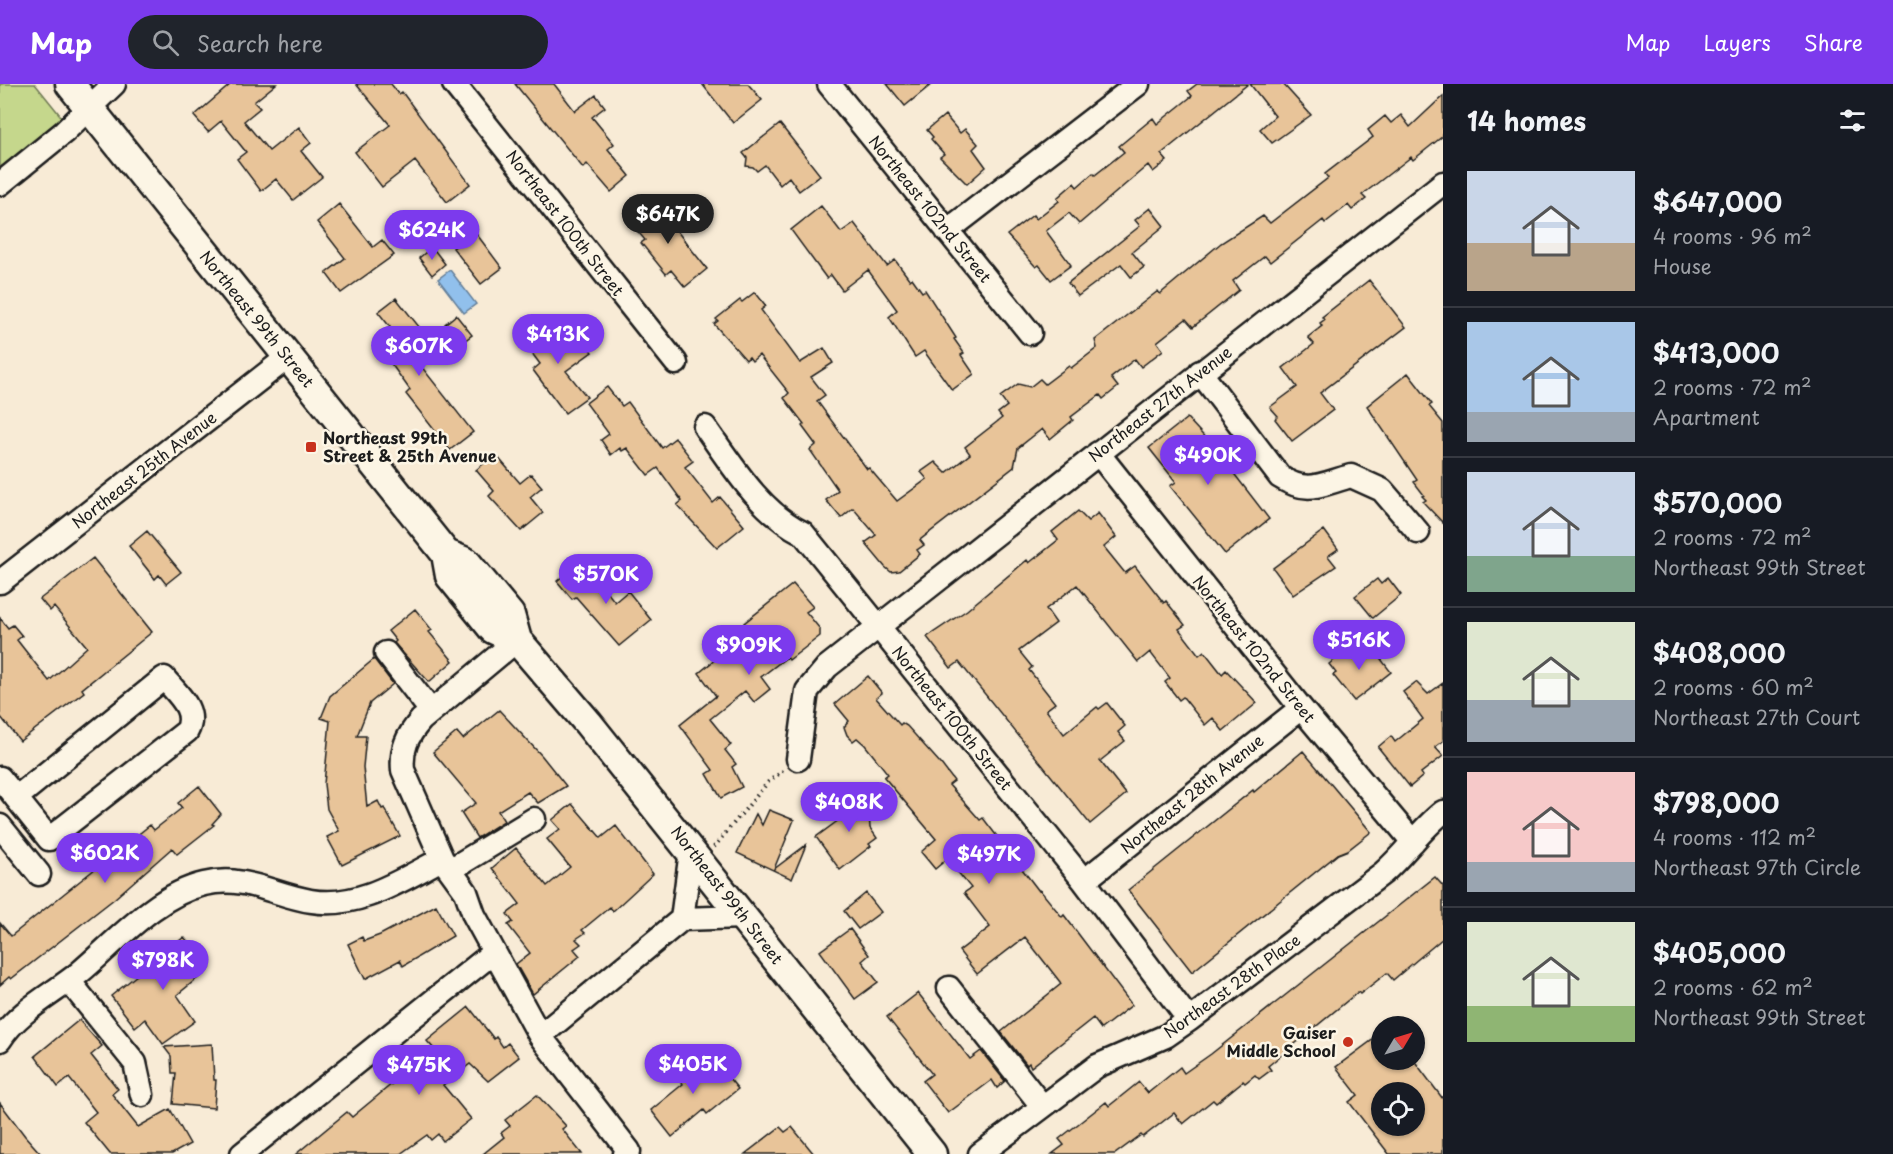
<!DOCTYPE html>
<meta charset="utf-8">
<style>
body{margin:0;font-family:"Playpen Sans",sans-serif;background:#20242c;color:#f1f3f6;height:100vh;display:flex;flex-direction:column;font-size:22px;white-space:nowrap}
*{box-sizing:border-box;margin:0}
p{font-size:20px;color:#9ea1a6}
.icon{flex:none;width:33px;height:33px;fill:none;stroke:currentColor;stroke-width:2;stroke-linecap:round;stroke-linejoin:round}
.map{position:relative;flex:1;overflow:hidden}
.details{display:flex;flex-direction:column;background:#171b24;width:450px}
.details>*{flex:none}
.needle{width:39px;rotate:52deg}
.controls{position:absolute;left:1371px;top:932px;display:grid;gap:12px}
.controls a{display:grid;place-items:center;width:54px;height:54px;border-radius:50%;background:#171b24;box-shadow:0 2px 4px #0004;font-size:30px}
.price{position:absolute;translate:-50% -51px;padding:0 14px;border-radius:21px;background:#7c3aed;color:#fff;font-size:20px;line-height:39px;filter:drop-shadow(0 2px 3px #0008)}
.price::after{content:'';position:absolute;left:50%;top:36px;width:18px;height:14px;margin-left:-9px;background:inherit;clip-path:polygon(0 0,100% 0,50% 100%)}
.price.active{background:#222;color:#fff}
ul{padding:0;list-style:none}
li{display:flex;align-items:center;gap:18px;height:150px;padding:0 24px}
li+li{border-top:2px solid #363941}
li span{display:grid;place-items:center;flex:none;width:168px;height:120px;border-radius:0px;color:#555}
li>.icon{margin-inline-start:auto}
span .icon{width:72px;height:72px;fill:#fffc;stroke-width:1}
li b{font-size:26px}
h2{display:flex;justify-content:space-between;align-items:center;height:72px;padding:0 24px;font-size:26px}
header{display:flex;align-items:center;gap:36px;box-sizing:border-box;height:84px;padding:0 30px;background:#7c3aed;color:#fff}
header strong{font-size:28px}
nav{display:flex;gap:33px;margin-inline-start:auto;font-size:21px}
.search{width:420px;height:54px;background:#20242c;display:flex;align-items:center;gap:15px;box-sizing:border-box;padding:0 21px;border-radius:33px;color:#9ea1a6;font-size:22px}
main{display:flex;flex:1;min-height:0}
.map>svg:first-child{display:block}
</style>
<header>
<strong>Map</strong>
<div class="search"><svg class="icon" aria-label="search" viewBox="0 0 24 24"><circle cx="10" cy="10" r="6"/><path d="M15 15l6 6"/></svg>Search here</div>
<nav><a>Map</a><a>Layers</a><a>Share</a></nav>
</header>
<main>
<div class="map">
<svg width="1443" height="1070" viewBox="0 0 1443 1070">
<rect width="100%" height="100%" fill="#f8ebd6"/>
<filter id="ink" filterUnits="userSpaceOnUse"><feTurbulence type="fractalNoise" baseFrequency=".0167" numOctaves="2"/><feDisplacementMap in="SourceGraphic" scale="12" xChannelSelector="R" yChannelSelector="G"/><feConvolveMatrix kernelMatrix="1 2 1 2 8 2 1 2 1" color-interpolation-filters="sRGB"/></filter>
<g filter="url(#ink)">
<path fill="#c5d78c" stroke="#707a54" stroke-width="1.5" d="M0 0H35L64 36 0 92Z"/>
<path fill="#91c0ec" stroke="#627e99" stroke-width="1.5" d="M450 186 476 220 464 229 438 195Z"/>
<path fill="#e8c499" stroke="#1c1c1c" stroke-width="1.5" fill-rule="evenodd" d="M231 0H276L254 18 260 24 244 37 269 67 299 43 311 59 301 67 322 93 293 116 276 95 261 107 237 75 246 68 221 37 208 48 194 32Z
M356 0H391L399 10 402 8 470 100 447 118 415 77 382 103 355 68 390 41Z
M515 0H554L575 27 596 11 605 23 592 33 614 60 608 65 630 92 611 108 587 80 583 84Z
M702 0H748L762 16 733 39Z
M887 0H932L905 22Z
M1197 0H1248L1161 70 1167 77 1153 88 1148 81 1079 140 1069 129 1046 147 1071 181 1051 196 1039 181 1036 183 1007 151 1033 131 1036 135 1059 117 1057 114 1074 99 1077 103 1093 89 1095 91 1124 68 1119 62 1153 34 1157 40 1192 12 1188 7Z
M1250 0H1283L1311 31 1272 59 1260 45 1275 32Z
M1443 12V52L1413 76 1411 73 1362 111 1366 115 1352 126 1348 121 1325 139 1323 136 1270 178 1265 172 1233 197 1239 206 1193 243 1186 235 1157 258 1163 266 1141 283 1135 275 1111 294 1118 303 1103 315 1100 311 1071 333 1073 336 1050 355 1042 345 1018 364 1014 383 920 456 924 461 917 466 920 470 899 487 891 488 885 483 865 459 876 451 853 424 841 434 826 416 838 406 810 366 816 361 802 342 804 340 784 314 789 309 759 271 752 277 749 273 746 276 714 240 718 237 716 235 740 216 742 218 755 208 766 222 761 226 800 279 824 264 833 279 811 293 825 311 817 317 867 385 869 384 897 417 927 395 921 388 935 378 946 389 970 370 965 363 1002 334 998 329 1007 322 1000 313 1018 300 1030 303 1040 295 1045 300 1069 282 1071 284 1097 264 1095 256 1158 207 1160 210 1221 159 1263 132 1270 139 1328 94 1325 90 1373 53 1368 46 1385 32 1391 39 1401 31 1410 43Z
M945 31 960 49 965 45 978 60 973 65 986 83 967 100 940 73 944 70 931 55 933 53 927 46Z
M780 40 820 91 799 107 789 93 780 101 765 81 757 87 753 83 746 82 747 74 743 69Z
M654 118 707 185 685 203 671 186 666 190 641 159 645 156 630 138Z
M339 120 373 163 382 156 394 171 341 209 326 189 345 174 317 138Z
M821 122 841 148 854 139 887 182 895 176 910 196 912 194 922 208 925 206 956 254 954 255 964 269 961 271 974 290 952 306 924 267 915 273 889 233 897 226 868 186 842 206 831 191 827 195 791 146Z
M1150 124 1164 142 1132 168 1144 183 1131 193 1121 180 1078 212 1068 199 1140 142 1135 136Z
M475 148 502 184 481 200 453 164Z
M432 163 445 180 432 191 419 174Z
M1369 196 1406 243 1320 309 1333 326 1292 357 1275 335 1278 332 1270 323 1297 303 1283 284 1314 260 1308 253 1322 242 1320 239 1324 236 1322 233Z
M396 214 420 244 402 258 473 348 450 366 406 310 410 306 374 256 390 243 378 228Z
M456 231 472 251 460 260 445 240Z
M544 240 559 261 577 247 592 268 566 287 587 313 565 329 533 286 540 280 522 256Z
M1408 289 1432 320 1429 322 1443 339V439L1423 418 1426 416 1422 412 1424 411 1414 398 1417 396 1367 322Z
M607 303 622 322 628 318 662 364 675 354 693 377 685 383 713 419 720 413 744 442 717 464 677 421 682 417 658 384 648 391 627 364 622 367 620 364 611 371 601 356 609 350 586 319Z
M1187 334 1212 361 1269 435 1225 470 1170 402 1176 398 1149 364Z
M495 370 520 399 531 390 542 403 530 413 543 429 521 447 489 412 494 407 476 386Z
M1078 427 1088 437 1098 429 1116 453 1104 463 1125 489 1135 482 1164 519 1166 517 1185 541 1179 545 1199 571 1204 567 1222 590 1226 586 1257 619 1223 647 1213 634 1205 641 1183 613 1179 616 1165 598 1170 594 1150 568 1138 578 1077 501 1046 525 1056 539 1019 567 1032 583 1029 586 1055 619 1046 626 1064 650 1097 623 1099 625 1107 619 1125 642 1118 648 1125 657 1100 677 1126 710 1090 740 959 578 951 584 927 553 967 526 1027 476 1029 479 1058 456 1052 448Z
M1324 446 1338 465 1328 472 1336 482 1293 511 1273 484Z
M147 447 181 488 166 500 159 491 155 495 129 462Z
M93 474 152 548 82 605 84 608 20 657 0 632V534L8 544 13 541 22 552 17 556 49 597 87 563 54 523 50 527 40 515Z
M585 481 615 518 628 507 651 536 619 562 576 513 572 515 557 497 570 486 574 490Z
M1388 494 1401 511 1373 534 1355 512 1377 495 1381 500Z
M793 500 813 523 806 528 820 545V552L789 576 787 573 761 593 770 605 754 618 745 607 710 635 731 661 725 666 736 680 732 683 742 703 721 714 707 690 713 686 680 641 716 612 699 589 750 547 744 539Z
M415 525 432 546 429 548 453 577 429 598 394 559 396 557 388 547Z
M1354 560 1361 570 1371 562 1391 588 1354 617 1333 591 1336 589 1329 580Z
M374 575 393 600 370 619 357 652H366L363 683 367 723 378 717 382 725 384 724 400 752 342 781 327 753 339 747 327 725 324 700 330 637 321 634 330 612Z
M868 592 882 609 876 614 900 641 902 639 907 642 941 680 954 697 949 701 980 736 983 734 1039 807 1040 806 1062 833 1064 831 1132 921 1101 945 1093 934 1031 983 1029 979 1027 981 1001 948 1061 900 1060 898 1025 853 977 890 959 867 990 843 964 809 971 804 947 775 935 785 921 768 936 755 884 693 888 690 865 661 857 654 853 657 847 651 844 643 849 637 835 620Z
M1416 598 1428 610 1443 599V657L1435 663 1443 672 1421 689 1423 692 1410 703 1378 663 1391 652 1395 658 1423 635 1403 608Z
M499 626 542 672 566 702 538 719 528 708 498 727 504 737 477 754 461 729 476 719 433 668 457 648 463 655Z
M1303 667 1371 748 1348 766 1338 770 1192 888 1128 806 1253 706 1254 708Z
M199 702 221 730 212 740 214 741 177 770 172 764 114 815 11 895 9 893 0 901V839L11 852 150 741 154 746 182 724 178 719Z
M868 713 870 744 877 754 869 760 871 762 840 786 816 753 843 733 841 714Z
M572 720 601 754 616 742 653 790 613 827 610 823 582 846 585 849 576 855 581 860 574 865 580 872 533 910 516 880 530 869 508 841 513 838 507 830 520 820 492 784 516 764 547 802 570 783 547 755 560 745 552 736Z
M769 726 794 736 774 785 806 761 792 795 737 769 756 730 762 741Z
M1435 793 1443 802V854L1393 896 1387 889 1360 910 1358 908 1268 982 1271 986 1259 995 1255 991 1245 999 1243 997 1216 1019 1213 1016 1183 1040 1174 1029 1143 1053 1141 1051 1115 1070H1052L1064 1061 1059 1055 1106 1018 1109 1022 1139 998 1148 1009 1180 983 1184 989 1211 970Z
M866 809 881 828 858 845 844 827Z
M436 821 453 852 403 882 400 876 365 895 348 860 362 853 364 857 380 851Z
M850 845 869 871 862 877 878 898 855 915 820 867Z
M184 853 210 884 177 911 195 937 163 960 145 935 135 943 111 912Z
M918 909 970 975 981 967 1005 997 997 1004 992 996 948 1029 923 997 932 990 887 933Z
M469 923 494 955 496 953 503 963 508 959 519 973 488 997 470 980 443 1001 471 1035 443 1057 438 1050 431 1056 427 1051 400 1070H296L347 1028 352 1033 434 965 427 957Z
M79 936 102 962 91 971 118 1005 112 1010 138 1043 170 1025 190 1060 172 1070H110L84 1038 96 1028 69 994 58 1003 35 972Z
M1382 949V975H1413L1443 1015V1070H1389L1349 1018 1358 1011 1336 983ZM1382 1008H1414V1041H1382Z
M212 960 214 996H216L214 1024 173 1020 176 989H172L171 972 164 963Z
M696 970 716 994 724 988 738 1005 707 1030 704 1026 672 1053 651 1026 683 1000 673 988Z
M537 1011 566 1042 562 1045 582 1070H483L504 1053 501 1049 510 1042 505 1036Z
M0 1019 25 1052 41 1070H0Z
M780 1043 785 1048 792 1043 814 1070H745Z"/>
<g fill="none" stroke-linecap="round" stroke-linejoin="round">
<g stroke="#1c1c1c" stroke-width="27">
<path id="minor" d="M454 0 676 279
M829 0 1030 249
M0 100 64 48 114 0
M947 147 1138 0
M1200 288 1280 393C1308 411 1321 400 1351 392L1382 406 1418 448
M705 343C732 381 760 428 803 449L1084 797 1189 936
M1098 369 1301 624 1413 758
M0 498 288 273
M517 556 421 636C407 652 401 665 403 686L442 775 466 808 474 831 540 952 682 835
M386 569 431 627
M798 675 807 607 827 583 1443 99
M0 694 49 755 187 647C198 626 177 610 164 594L16 714
M0 742 39 790
M691 767 682 835 744 833
M450 786 534 735
M1084 797 1301 624
M69 897 135 979 142 1011
M949 904 1042 1022
M540 952 629 1067 625 1070
M0 956C18 927 53 910 79 889 116 858 156 811 204 800 245 790 273 811 311 817 359 825 401 796 442 775
M242 1070 494 868
M980 1070 1097 982 1166 952 1189 936 1383 789C1405 770 1420 746 1443 728"/>
</g>
<g stroke="#1c1c1c" stroke-width="33">
<path id="major" d="M70 0 446 470 466 478 510 531 517 556 588 639 932 1070
M446 470 450 492 493 545 517 556"/>
</g>
<path stroke="#1c1c1c" stroke-width="4" stroke-dasharray="1.5 4.5" stroke-linecap="butt" d="M714 763 769 697 783 687"/>
<use href="#minor" stroke="#fcf5e5" stroke-width="22"/>
<use href="#major" stroke="#fcf5e5" stroke-width="28"/>
</g>
</g>
<g fill="#c8321e" stroke="#fcf5e5" stroke-width="2">
<rect x="305" y="357" width="12" height="12" rx="3"/>
<circle cx="1348" cy="958" r="6"/>
</g>
<g text-anchor="middle" stroke-width="5" stroke-linejoin="round" paint-order="stroke">
<g font-size="16" fill="#1c1c1c" stroke="#fcf5e5">
<text transform="translate(930 125) rotate(51)" y="6">Northeast 102nd Street</text>
<text transform="translate(565 139) rotate(52)" y="6">Northeast 100th Street</text>
<text transform="translate(257 235) rotate(51)" y="6">Northeast 99th Street</text>
<text transform="translate(1160 320) rotate(-38)" y="6">Northeast 27th Avenue</text>
<text transform="translate(144 386) rotate(-38)" y="6">Northeast 25th Avenue</text>
<text transform="translate(1254 565) rotate(51)" y="6">Northeast 102nd Street</text>
<text transform="translate(952 634) rotate(51)" y="6">Northeast 100th Street</text>
<text transform="translate(1192 710) rotate(-39)" y="6">Northeast 28th Avenue</text>
<text transform="translate(727 811) rotate(52)" y="6">Northeast 99th Street</text>
<text transform="translate(1232 902) rotate(-36)" y="6">Northeast 28th Place</text>
</g>
<g font-size="16" font-weight="bold" fill="#1c1c1c" stroke="#fcf5e5" text-anchor="start">
<text x="323" y="360">Northeast 99th<tspan x="323" dy="18">Street &amp; 25th Avenue</tspan></text>
<text x="1336" y="955" text-anchor="end">Gaiser<tspan x="1336" dy="18">Middle School</tspan></text>
</g>
</g>
</svg>
<div class="controls">
<a><svg class="needle" viewBox="-14 -14 28 28"><path d="M0-13l5 13h-10z" fill="#e53935"/><path d="M0 13l5-13h-10z" fill="#9ea1a6"/></svg></a>
<a><svg class="icon" aria-label="locate" viewBox="0 0 24 24"><circle cx="12" cy="12" r="6"/><path d="M12 2v4M12 18v4M2 12h4M18 12h4"/></svg></a>
</div>
<b class="price active" style="left:668px;top:161px">$647K</b>
<b class="price" style="left:432px;top:177px">$624K</b>
<b class="price" style="left:558px;top:281px">$413K</b>
<b class="price" style="left:419px;top:293px">$607K</b>
<b class="price" style="left:1208px;top:402px">$490K</b>
<b class="price" style="left:606px;top:521px">$570K</b>
<b class="price" style="left:1359px;top:587px">$516K</b>
<b class="price" style="left:749px;top:592px">$909K</b>
<b class="price" style="left:849px;top:749px">$408K</b>
<b class="price" style="left:105px;top:800px">$602K</b>
<b class="price" style="left:989px;top:801px">$497K</b>
<b class="price" style="left:163px;top:907px">$798K</b>
<b class="price" style="left:693px;top:1011px">$405K</b>
<b class="price" style="left:419px;top:1012px">$475K</b>
</div>
<section class="details">
<h2>14 homes<svg class="icon" aria-label="filters" viewBox="0 0 24 24"><path d="M4 7h16M4 17h16"/><circle cx="9" cy="7" r="2"/><circle cx="15" cy="17" r="2"/></svg></h2>
<ul>
<li><span style="background:linear-gradient(#c9d6e8 60%,#b9a48a 0)"><svg class="icon" aria-label="home" viewBox="0 0 24 24"><path d="M3 11l9-7 9 7M6 9v11h12V9"/></svg></span><div><b>$647,000</b><p>4 rooms · 96 m²</p><p>House</p></div></li>
<li><span style="background:linear-gradient(#a9c7e8 75%,#9aa5b1 0)"><svg class="icon" aria-label="home" viewBox="0 0 24 24"><path d="M3 11l9-7 9 7M6 9v11h12V9"/></svg></span><div><b>$413,000</b><p>2 rooms · 72 m²</p><p>Apartment</p></div></li>
<li><span style="background:linear-gradient(#c9d6e8 70%,#7fa58c 0)"><svg class="icon" aria-label="home" viewBox="0 0 24 24"><path d="M3 11l9-7 9 7M6 9v11h12V9"/></svg></span><div><b>$570,000</b><p>2 rooms · 72 m²</p><p>Northeast 99th Street</p></div></li>
<li><span style="background:linear-gradient(#dfe7d0 65%,#9aa5b1 0)"><svg class="icon" aria-label="home" viewBox="0 0 24 24"><path d="M3 11l9-7 9 7M6 9v11h12V9"/></svg></span><div><b>$408,000</b><p>2 rooms · 60 m²</p><p>Northeast 27th Court</p></div></li>
<li><span style="background:linear-gradient(#f6c9c9 75%,#9aa5b1 0)"><svg class="icon" aria-label="home" viewBox="0 0 24 24"><path d="M3 11l9-7 9 7M6 9v11h12V9"/></svg></span><div><b>$798,000</b><p>4 rooms · 112 m²</p><p>Northeast 97th Circle</p></div></li>
<li><span style="background:linear-gradient(#dfe7d0 70%,#8fb573 0)"><svg class="icon" aria-label="home" viewBox="0 0 24 24"><path d="M3 11l9-7 9 7M6 9v11h12V9"/></svg></span><div><b>$405,000</b><p>2 rooms · 62 m²</p><p>Northeast 99th Street</p></div></li>
</ul>
</section>
</main>
